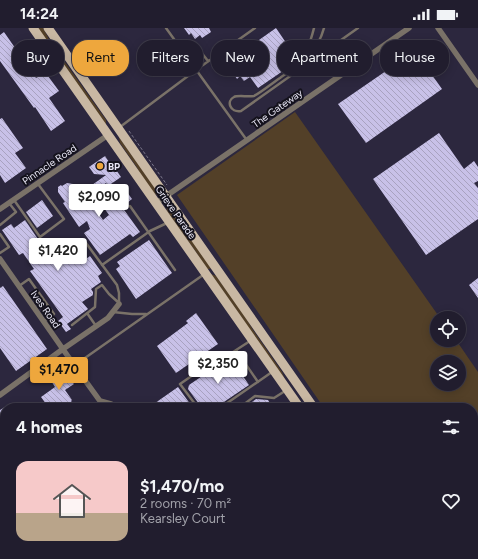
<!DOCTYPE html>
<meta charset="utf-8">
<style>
body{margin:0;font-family:Figtree,sans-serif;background:#2d2a3a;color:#f1f3f6;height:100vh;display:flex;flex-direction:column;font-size:15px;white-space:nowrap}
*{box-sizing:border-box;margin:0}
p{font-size:13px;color:#a2a2aa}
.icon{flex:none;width:22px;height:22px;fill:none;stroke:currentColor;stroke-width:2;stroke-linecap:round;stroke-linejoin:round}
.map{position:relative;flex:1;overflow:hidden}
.drawer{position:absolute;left:0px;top:375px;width:478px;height:156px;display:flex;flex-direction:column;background:#211d2e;border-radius:16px 16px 0 0;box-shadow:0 2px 10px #0003,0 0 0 1px #3e3b4a}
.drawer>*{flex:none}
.guide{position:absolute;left:12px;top:12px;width:454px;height:36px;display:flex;gap:8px}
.fabs{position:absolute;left:430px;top:283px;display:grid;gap:8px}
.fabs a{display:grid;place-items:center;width:36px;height:36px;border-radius:50%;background:#211d2e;box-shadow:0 2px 10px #0003,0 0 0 1px #3e3b4a;font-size:20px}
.price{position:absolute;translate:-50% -34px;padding:0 9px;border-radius:4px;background:#fff;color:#222;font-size:13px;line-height:26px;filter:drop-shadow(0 1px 2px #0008)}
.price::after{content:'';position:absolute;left:50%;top:24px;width:12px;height:9px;margin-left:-6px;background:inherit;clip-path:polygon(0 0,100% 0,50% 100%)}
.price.active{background:#eea73d;color:#111}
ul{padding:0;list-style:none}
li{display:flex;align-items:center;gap:12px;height:100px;padding:0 16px}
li+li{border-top:1px solid #3e3b4a}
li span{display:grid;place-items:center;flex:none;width:112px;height:80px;border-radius:12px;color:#555}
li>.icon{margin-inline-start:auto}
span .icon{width:48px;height:48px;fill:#fffc;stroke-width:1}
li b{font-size:17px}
h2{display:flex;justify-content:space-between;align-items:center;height:48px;padding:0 16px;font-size:17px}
.tag{padding:0 14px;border-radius:16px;background:#211d2e;box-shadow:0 2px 10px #0003,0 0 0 1px #3e3b4a;font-size:14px;line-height:36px}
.tag.active{background:#eea73d;color:#111}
.status{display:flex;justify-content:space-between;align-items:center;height:28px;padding:0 20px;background:#211d2e;direction:ltr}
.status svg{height:11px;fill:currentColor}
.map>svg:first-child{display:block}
</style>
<div class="status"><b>14:24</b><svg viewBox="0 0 49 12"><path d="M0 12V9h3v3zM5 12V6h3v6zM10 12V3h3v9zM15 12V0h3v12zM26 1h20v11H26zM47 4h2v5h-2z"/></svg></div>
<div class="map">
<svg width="478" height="531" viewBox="0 0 478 531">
<defs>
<pattern id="building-back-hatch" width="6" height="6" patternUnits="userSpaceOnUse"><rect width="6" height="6" fill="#c8c1e8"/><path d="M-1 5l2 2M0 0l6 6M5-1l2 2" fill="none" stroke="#a8a2c0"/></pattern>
</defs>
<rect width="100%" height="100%" fill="#2c273e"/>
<path fill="#534028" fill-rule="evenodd" d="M36 0H43L50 13 106 92V97Z
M295 84 440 290H437V312H456L478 344V531H428L425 526H473V380H324L177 167ZM437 334H459V356H437Z
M119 109 160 167V168L155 166 148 160 136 138 120 115Z
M166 175 212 240 205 242 198 227 186 210 167 183Z
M211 246 216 248 242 283 253 302 282 344 285 352Z"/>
<path fill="url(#building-back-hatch)" d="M184 0H209L211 4 202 10 200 7 195 11 191 5 189 7Z
M276 0 295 28V31L296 33 299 32 258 60 250 49 244 53 240 48 237 51 226 35Z
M4 4 36 50 45 44 59 63 49 70 65 93 51 103 35 79 34 80 0 33V7Z
M415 23 442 61 366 115 338 76Z
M2 90 23 120 15 125 26 140 5 155 0 147V91Z
M439 105 464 141 474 133 478 139V153L474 155 478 160V191L426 227 373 151Z
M105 128 109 134 110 133 121 149 108 158 106 155 96 162 92 157 106 147 94 146 89 139Z
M67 155 73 156 79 165 83 162 103 192 109 187 104 180 127 164 132 171 122 179 140 204 133 209 130 206 100 227 84 205 90 201 87 193 79 199 63 175 65 174 58 164V159L61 157 62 158Z
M42 172 53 188 37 200 26 184Z
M25 192 50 229 73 213 86 231 90 228 102 245 98 248 101 254 91 261 93 264V267L82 274 88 281 67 296 71 301 66 304 58 293 63 289 30 243 34 241 23 225 19 227 2 202 11 196 14 200Z
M149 212 172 245 136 271 116 241 120 238 117 234Z
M478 250V270L469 257Z
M3 258 47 321 16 343 0 320V260Z
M196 285 218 316 176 345 157 318 188 295 186 293Z
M230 329 249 357 218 378 217 380H202L188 361 189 357Z
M62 339 74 356 65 362 72 372 71 373 76 380H49L41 369 55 359 48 348Z
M178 359 193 380H148Z
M256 371 268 372 273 380H244Z
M11 375 15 380H5V398L0 391V382Z
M0 419 5 426V430L0 434Z
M55 526H101L104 531H48Z
M151 526H230L234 531H155Z"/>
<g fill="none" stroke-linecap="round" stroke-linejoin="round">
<path stroke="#7b778b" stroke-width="1" stroke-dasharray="3 2" stroke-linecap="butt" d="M129 103 167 157"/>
<path stroke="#7a7268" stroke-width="2.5" d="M166 0 246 111
M324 0C317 26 300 36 280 50 271 56 263 63 254 68 248 69 237 67 234 69 226 73 230 85 241 83L358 0
M181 21 191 14H193L208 33
M297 30C308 23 311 12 314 0
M120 99 196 42 255 0
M14 172 40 209 64 191 38 156
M130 178 175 242
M0 197 16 184 9 175
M0 206 9 219 0 225
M86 215 117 257 119 265V276
M102 237 150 203 167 195
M19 258 29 251 54 286 44 293
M113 284 132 286H146
M87 285 96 298
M72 297 95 279 96 261 102 257 109 266 119 275
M236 322 258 354
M75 337 203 247
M198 380 180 356 222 327 230 326 250 313
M220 380 272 344
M239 380 255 368 274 370 285 363
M123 526 126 531
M136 526 140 531
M255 526 259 531
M327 528 333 526
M24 531 31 526
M39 531 46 526
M268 531 267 530 272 526
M287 531 294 526
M322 531 328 526
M365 531 370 527"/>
<path stroke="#7a7268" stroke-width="5.5" d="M438 0 478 57
M156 175 409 0
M0 181 108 107
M0 231 74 337 100 373 111 376
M0 367 63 321 108 290 119 276"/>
<path stroke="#c9b8a3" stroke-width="9" d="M33 0 300 380
M48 0 314 380
M401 526 405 531
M416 526 419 531"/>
</g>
<circle fill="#eea73d" stroke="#14121c" stroke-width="1.5" cx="100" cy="138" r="4"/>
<g text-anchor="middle" stroke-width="4" stroke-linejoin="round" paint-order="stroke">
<g font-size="10" fill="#eae8f7" stroke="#14121c">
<text transform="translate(277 80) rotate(-35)" y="4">The Gateway</text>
<text transform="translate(49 136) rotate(-34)" y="4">Pinnacle Road</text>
<text transform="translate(176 184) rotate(55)" y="4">Grieve Parade</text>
<text transform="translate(46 281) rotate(55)" y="4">Ives Road</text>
</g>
<g font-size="10" font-weight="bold" fill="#eae8f7" stroke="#14121c" text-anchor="start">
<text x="108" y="142">BP</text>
</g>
</g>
</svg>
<div class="fabs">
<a><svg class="icon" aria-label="locate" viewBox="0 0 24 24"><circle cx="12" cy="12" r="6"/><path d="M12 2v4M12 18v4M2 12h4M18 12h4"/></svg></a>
<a><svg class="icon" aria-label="layers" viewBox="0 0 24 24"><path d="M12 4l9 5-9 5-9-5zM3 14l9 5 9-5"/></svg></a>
</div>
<b class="price" style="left:99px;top:190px">$2,090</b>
<b class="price" style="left:58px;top:244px">$1,420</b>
<b class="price" style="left:218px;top:357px">$2,350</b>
<b class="price active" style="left:59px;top:363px">$1,470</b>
<div class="guide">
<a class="tag">Buy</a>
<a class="tag active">Rent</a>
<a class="tag">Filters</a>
<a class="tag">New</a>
<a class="tag">Apartment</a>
<a class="tag">House</a>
</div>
<section class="drawer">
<h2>4 homes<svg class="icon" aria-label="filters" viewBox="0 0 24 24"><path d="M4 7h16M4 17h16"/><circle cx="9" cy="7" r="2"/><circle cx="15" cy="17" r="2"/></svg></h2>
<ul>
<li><span style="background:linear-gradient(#f6c9c9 65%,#b9a48a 0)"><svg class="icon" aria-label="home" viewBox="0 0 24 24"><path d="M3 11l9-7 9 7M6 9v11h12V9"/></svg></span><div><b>$1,470/mo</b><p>2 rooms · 70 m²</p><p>Kearsley Court</p></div><svg class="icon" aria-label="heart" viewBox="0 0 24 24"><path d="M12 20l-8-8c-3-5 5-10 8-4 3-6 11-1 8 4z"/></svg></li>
</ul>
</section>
</div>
